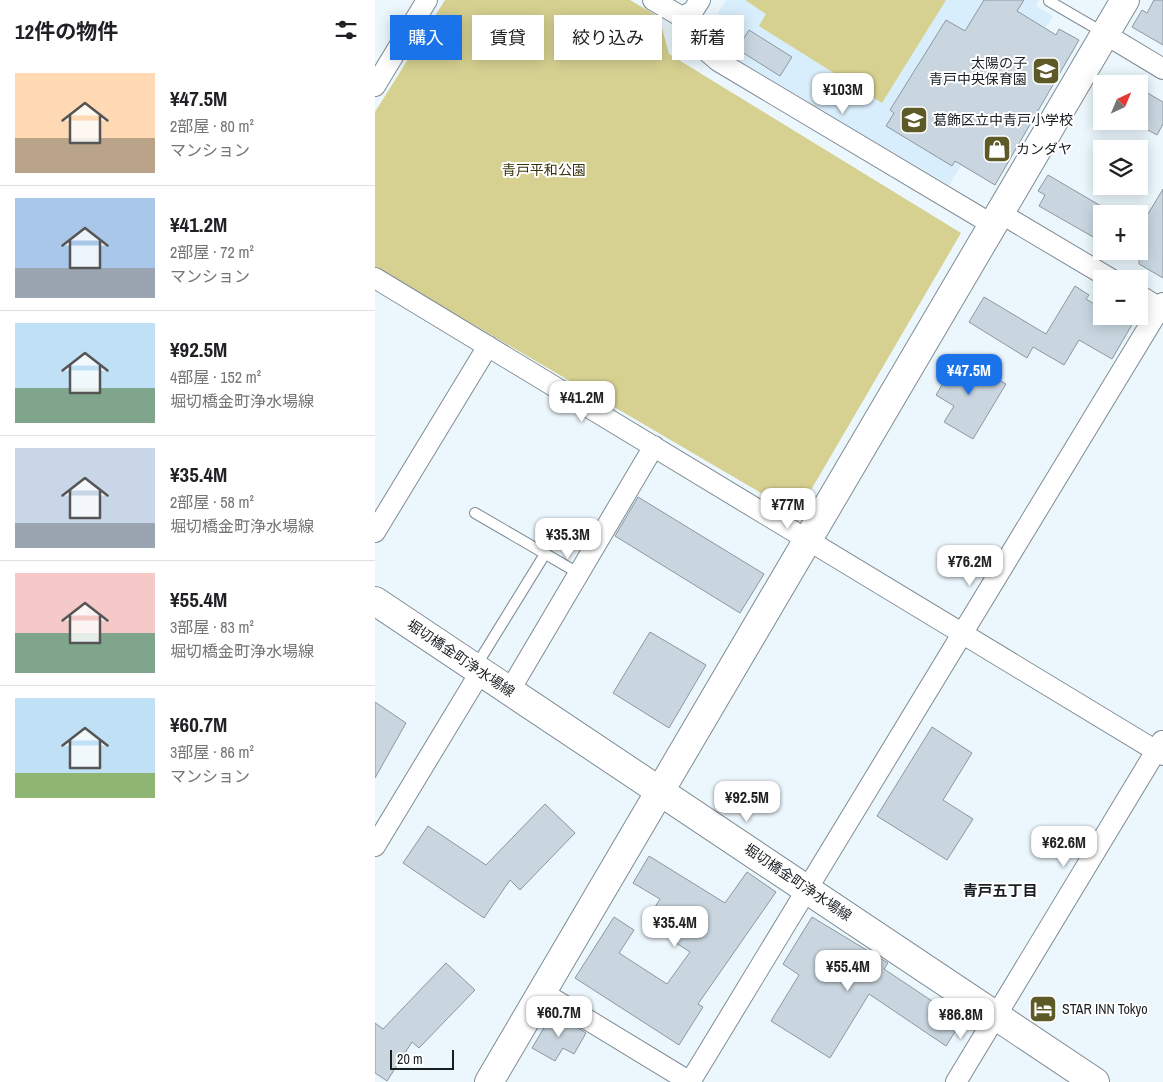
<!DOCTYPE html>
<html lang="ja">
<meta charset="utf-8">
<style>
body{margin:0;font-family:"Archivo Narrow","Noto Sans JP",sans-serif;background:#f6f6f6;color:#202124;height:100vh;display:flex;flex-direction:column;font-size:19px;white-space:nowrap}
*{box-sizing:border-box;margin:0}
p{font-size:16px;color:#757577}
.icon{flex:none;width:28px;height:28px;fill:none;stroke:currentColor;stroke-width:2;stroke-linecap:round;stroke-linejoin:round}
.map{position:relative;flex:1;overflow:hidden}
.sheet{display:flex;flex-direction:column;background:#fff;width:375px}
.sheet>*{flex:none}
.banner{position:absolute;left:15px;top:15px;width:475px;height:45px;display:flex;gap:10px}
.needle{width:32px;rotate:44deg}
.buttons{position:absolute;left:718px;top:75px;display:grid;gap:10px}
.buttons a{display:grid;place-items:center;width:55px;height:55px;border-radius:0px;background:#fff;box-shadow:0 2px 12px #0003;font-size:25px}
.scale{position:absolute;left:15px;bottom:12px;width:64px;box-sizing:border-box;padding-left:5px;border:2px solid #191e21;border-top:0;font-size:14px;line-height:18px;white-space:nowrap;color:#191e21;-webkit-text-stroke:4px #fff;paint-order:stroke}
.price{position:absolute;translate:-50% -42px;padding:0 11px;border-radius:10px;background:#fff;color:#222;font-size:16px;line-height:32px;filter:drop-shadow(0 1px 2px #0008)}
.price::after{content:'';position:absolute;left:50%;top:30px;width:15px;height:11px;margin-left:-8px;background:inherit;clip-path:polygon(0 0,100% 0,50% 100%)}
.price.current{background:#1a73e8;color:#fff}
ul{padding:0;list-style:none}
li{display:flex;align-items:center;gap:15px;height:125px;padding:0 15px}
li+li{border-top:1px solid #e0e0e0}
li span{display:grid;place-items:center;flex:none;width:140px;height:100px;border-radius:0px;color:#555}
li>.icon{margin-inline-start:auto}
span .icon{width:60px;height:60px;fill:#fffc;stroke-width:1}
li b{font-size:21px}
h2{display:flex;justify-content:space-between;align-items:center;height:60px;padding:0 15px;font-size:21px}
.tag{padding:0 18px;border-radius:0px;background:#fff;box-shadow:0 2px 12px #0003;font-size:18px;line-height:45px}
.tag.current{background:#1a73e8;color:#fff}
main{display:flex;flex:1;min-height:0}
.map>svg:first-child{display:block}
</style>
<main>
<section class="sheet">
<h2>12件の物件<svg class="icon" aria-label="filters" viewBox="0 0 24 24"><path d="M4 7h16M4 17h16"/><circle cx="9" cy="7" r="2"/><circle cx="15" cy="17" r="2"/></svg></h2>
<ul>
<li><span style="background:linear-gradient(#ffd9b3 65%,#b9a48a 0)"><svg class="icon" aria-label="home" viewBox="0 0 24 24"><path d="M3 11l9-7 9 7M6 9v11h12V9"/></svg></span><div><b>¥47.5M</b><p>2部屋 · 80 m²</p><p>マンション</p></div></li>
<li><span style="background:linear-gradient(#a9c7e8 70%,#9aa5b1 0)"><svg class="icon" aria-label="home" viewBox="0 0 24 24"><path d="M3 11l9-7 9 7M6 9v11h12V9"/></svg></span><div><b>¥41.2M</b><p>2部屋 · 72 m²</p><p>マンション</p></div></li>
<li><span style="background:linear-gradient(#bfe0f5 65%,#7fa58c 0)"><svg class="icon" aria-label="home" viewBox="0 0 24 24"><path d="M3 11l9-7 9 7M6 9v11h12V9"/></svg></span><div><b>¥92.5M</b><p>4部屋 · 152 m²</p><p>堀切橋金町浄水場線</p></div></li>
<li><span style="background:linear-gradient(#c9d6e8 75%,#9aa5b1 0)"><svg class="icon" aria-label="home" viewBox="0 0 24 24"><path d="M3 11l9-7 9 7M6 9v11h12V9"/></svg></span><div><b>¥35.4M</b><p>2部屋 · 58 m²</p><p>堀切橋金町浄水場線</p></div></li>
<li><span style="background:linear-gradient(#f6c9c9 60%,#7fa58c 0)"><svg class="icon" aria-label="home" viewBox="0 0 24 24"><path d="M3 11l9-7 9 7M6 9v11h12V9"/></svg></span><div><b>¥55.4M</b><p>3部屋 · 83 m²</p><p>堀切橋金町浄水場線</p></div></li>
<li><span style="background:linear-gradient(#bfe0f5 75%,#8fb573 0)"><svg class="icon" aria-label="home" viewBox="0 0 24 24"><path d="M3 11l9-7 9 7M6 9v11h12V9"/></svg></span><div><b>¥60.7M</b><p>3部屋 · 86 m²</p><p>マンション</p></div></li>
</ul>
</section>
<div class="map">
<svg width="788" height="1082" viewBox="0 0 788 1082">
<rect width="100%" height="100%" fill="#ebf6fd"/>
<path fill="#d9eefc" d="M351 0H664L661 6 678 16 574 185 353 55 343 13Z"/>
<path fill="#d6d190" d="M70 0H255L284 17 294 54 586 233 422 514 0 267V112Z
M370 0H571L507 103 384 26 391 14Z"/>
<path fill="#c9d6df" stroke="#8b98a0" d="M609 0H649L642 11 681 35 684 29 704 40 620 185 580 161 577 166 511 126 519 113 515 110 571 20 590 31Z
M779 0H788V45L757 27 767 10 772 13Z
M374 30 417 57 405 76 362 49Z
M764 88 788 102V124L782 135 764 125Z
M673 175 726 206V227L720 238 664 206 670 195 663 191Z
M788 189V278L764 264V229Z
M700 286 714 295 711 299 726 308V316H762L737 359 704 340 689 365 658 347 652 358 594 322 609 297 671 334Z
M584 356 631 384 598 439 569 422 579 406 561 395Z
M263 497 389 574 365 613 240 536Z
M275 632 331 665 294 728 238 693Z
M0 702 31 723 0 778Z
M557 727 597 753 568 800 598 819 572 860 502 816Z
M170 804 200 833 145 890 135 880 109 918 28 863 53 826 111 865Z
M274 856 350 903 372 872 401 892 323 1004 328 1007 304 1045 200 978 239 917 259 930 244 953 292 984 315 952 270 923 285 899 258 883Z
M437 917 513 963 509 969 587 1021 571 1046 494 994 455 1058 396 1021 424 975 408 964Z
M71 963 100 990 44 1048 37 1042 12 1081 0 1073V1023L8 1029Z
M185 1017 211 1033 199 1054 188 1048 180 1061 157 1048 173 1021Z"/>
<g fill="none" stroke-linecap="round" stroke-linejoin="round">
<g stroke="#808c95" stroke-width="12">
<path id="lane" d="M674 1 729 33
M100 513 205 574
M101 666 170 554"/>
</g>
<g stroke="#808c95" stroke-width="22">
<path id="street" d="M278 0 307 17 329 49 343 61 618 225
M307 17 318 11 325 0
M730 34 788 69
M0 86 52 0
M625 213 736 279
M0 278 788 755
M764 295 788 310
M0 532 113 346
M135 690 279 446
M0 846 106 671
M167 992 315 1082
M315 1082 788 303
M581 1082 787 741"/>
</g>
<g stroke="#808c95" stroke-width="30">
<path id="secondary" d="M0 601 720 1082
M114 1082 750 0"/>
</g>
<use href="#lane" stroke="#fff" stroke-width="10"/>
<use href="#street" stroke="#fff" stroke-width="20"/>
<use href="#secondary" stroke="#fff" stroke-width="28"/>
</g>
<defs>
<g id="school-square" transform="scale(1.4375)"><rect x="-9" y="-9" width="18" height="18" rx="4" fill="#5e5a27" stroke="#fff"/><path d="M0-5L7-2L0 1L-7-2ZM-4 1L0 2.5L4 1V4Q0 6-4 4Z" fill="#fff"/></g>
<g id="shop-square" transform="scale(1.4375)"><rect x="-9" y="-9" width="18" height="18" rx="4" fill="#5e5a27" stroke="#fff"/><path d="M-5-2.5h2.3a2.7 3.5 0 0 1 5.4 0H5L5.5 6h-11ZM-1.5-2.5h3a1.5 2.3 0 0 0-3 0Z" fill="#fff"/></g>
<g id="hotel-square" transform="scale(1.4375)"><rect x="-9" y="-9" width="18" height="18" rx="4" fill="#5e5a27" stroke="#fff"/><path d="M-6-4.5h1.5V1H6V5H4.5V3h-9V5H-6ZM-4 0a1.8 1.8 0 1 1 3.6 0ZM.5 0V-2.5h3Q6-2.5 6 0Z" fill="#fff"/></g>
</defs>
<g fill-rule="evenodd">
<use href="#school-square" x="671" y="71"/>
<use href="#school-square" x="539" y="120"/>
<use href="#shop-square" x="622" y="149"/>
<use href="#hotel-square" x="668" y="1009"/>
</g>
<g text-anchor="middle" stroke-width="4" stroke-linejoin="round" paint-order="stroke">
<g font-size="14" fill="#191e21" stroke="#fff" text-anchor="start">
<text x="652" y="68" text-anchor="end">太陽の子<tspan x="652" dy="16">青戸中央保育園</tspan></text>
<text x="558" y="125">葛飾区立中青戸小学校</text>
<text x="641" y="154">カンダヤ</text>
<text x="687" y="1014">STAR INN Tokyo</text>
</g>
<g font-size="14" fill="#38340a" stroke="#fff">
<text x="169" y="175">青戸平和公園</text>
</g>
<g font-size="14" fill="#191e21" stroke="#fff">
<text transform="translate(86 658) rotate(34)" y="5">堀切橋金町浄水場線</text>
<text transform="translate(423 882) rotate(34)" y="5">堀切橋金町浄水場線</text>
</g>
<g font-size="15" font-weight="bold" fill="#191e21" stroke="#fff">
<text x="625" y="896">青戸五丁目</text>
</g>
</g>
</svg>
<div class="buttons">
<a><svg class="needle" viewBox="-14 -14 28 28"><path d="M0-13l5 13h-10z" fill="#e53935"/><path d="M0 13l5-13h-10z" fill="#757577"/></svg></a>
<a><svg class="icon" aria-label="layers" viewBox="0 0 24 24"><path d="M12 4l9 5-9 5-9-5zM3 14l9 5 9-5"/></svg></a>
<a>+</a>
<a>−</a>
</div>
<div class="scale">20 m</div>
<b class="price" style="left:468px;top:115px">¥103M</b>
<b class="price current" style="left:594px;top:396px">¥47.5M</b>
<b class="price" style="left:207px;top:423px">¥41.2M</b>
<b class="price" style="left:413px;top:530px">¥77M</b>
<b class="price" style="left:193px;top:560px">¥35.3M</b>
<b class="price" style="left:595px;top:587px">¥76.2M</b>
<b class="price" style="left:372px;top:823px">¥92.5M</b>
<b class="price" style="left:689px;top:868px">¥62.6M</b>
<b class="price" style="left:300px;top:948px">¥35.4M</b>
<b class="price" style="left:473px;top:992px">¥55.4M</b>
<b class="price" style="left:184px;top:1038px">¥60.7M</b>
<b class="price" style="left:586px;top:1040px">¥86.8M</b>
<div class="banner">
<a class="tag current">購入</a>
<a class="tag">賃貸</a>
<a class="tag">絞り込み</a>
<a class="tag">新着</a>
</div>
</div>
</main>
